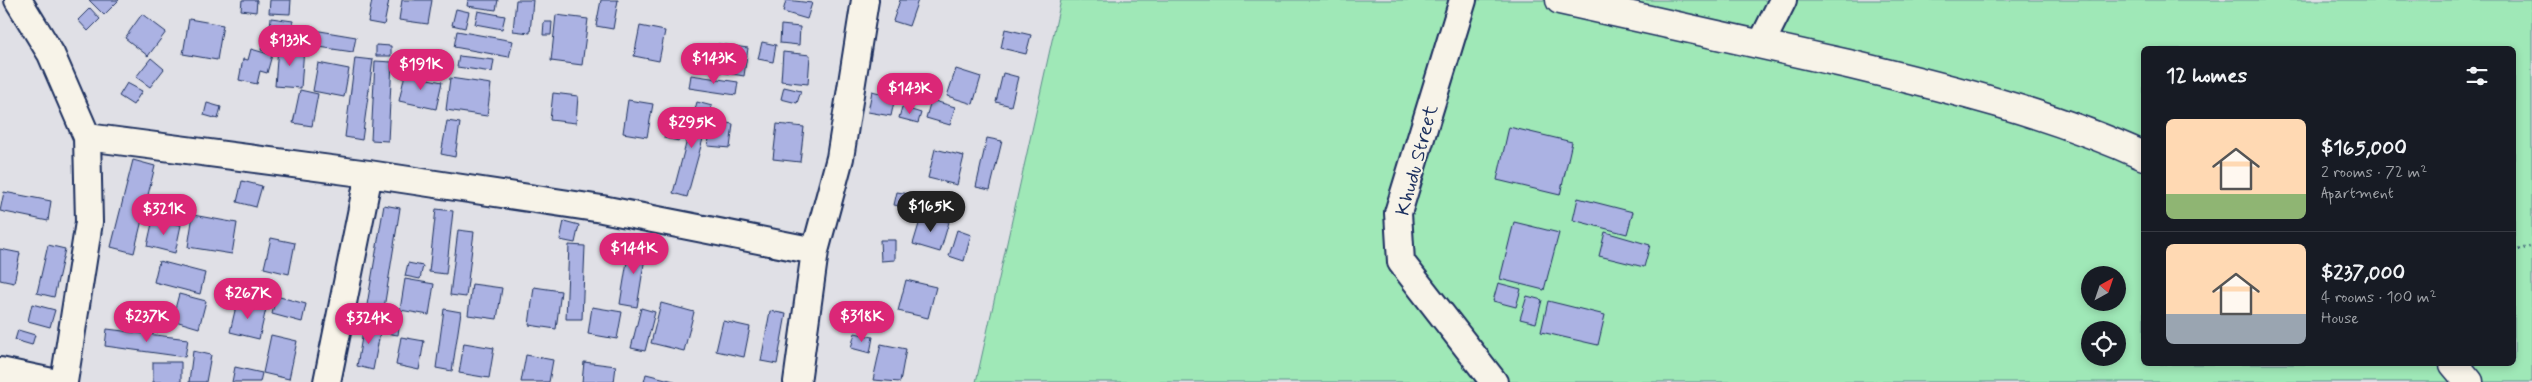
<!DOCTYPE html>
<meta charset="utf-8">
<style>
body{margin:0;font-family:Mynerve,sans-serif;background:#242831;color:#f1f3f6;height:100vh;display:flex;flex-direction:column;font-size:19px;white-space:nowrap}
*{box-sizing:border-box;margin:0}
p{font-size:16px;color:#9ea1a6}
.icon{flex:none;width:28px;height:28px;fill:none;stroke:currentColor;stroke-width:2;stroke-linecap:round;stroke-linejoin:round}
.map{position:relative;flex:1;overflow:hidden}
.details{position:absolute;left:2141px;top:46px;width:375px;height:320px;display:flex;flex-direction:column;background:#171b24;border-radius:8px;box-shadow:0 2px 8px #0003}
.details>*{flex:none}
.needle{width:32px;rotate:40deg}
.tools{position:absolute;left:2081px;top:266px;display:grid;gap:10px}
.tools a{display:grid;place-items:center;width:45px;height:45px;border-radius:50%;background:#171b24;box-shadow:0 2px 8px #0003;font-size:25px}
.price{position:absolute;translate:-50% -42px;padding:0 11px;border-radius:18px;background:#db2777;color:#fff;font-size:16px;line-height:32px;filter:drop-shadow(0 1px 2px #0008)}
.price::after{content:'';position:absolute;left:50%;top:30px;width:15px;height:11px;margin-left:-8px;background:inherit;clip-path:polygon(0 0,100% 0,50% 100%)}
.price.selected{background:#222;color:#fff}
ul{padding:0;list-style:none}
li{display:flex;align-items:center;gap:15px;height:125px;padding:0 25px}
li+li{border-top:1px solid #363941}
li span{display:grid;place-items:center;flex:none;width:140px;height:100px;border-radius:8px;color:#555}
li>.icon{margin-inline-start:auto}
span .icon{width:60px;height:60px;fill:#fffc;stroke-width:1}
li b{font-size:21px}
h2{display:flex;justify-content:space-between;align-items:center;height:60px;padding:0 25px;font-size:21px}
.map>svg:first-child{display:block}
</style>
<div class="map">
<svg width="2532" height="382" viewBox="0 0 2532 382">
<rect width="100%" height="100%" fill="#e0e0e6"/>
<filter id="ink" filterUnits="userSpaceOnUse"><feTurbulence type="fractalNoise" baseFrequency=".02" numOctaves="2"/><feDisplacementMap in="SourceGraphic" scale="10" xChannelSelector="R" yChannelSelector="G"/><feConvolveMatrix kernelMatrix="1 2 1 2 8 2 1 2 1" color-interpolation-filters="sRGB"/></filter>
<g filter="url(#ink)">
<path fill="#9fe8b7" stroke="#5d8c8a" fill-rule="evenodd" d="M1061 0H2532V382H976ZM2144 49H2514V364H2144ZM2090 275H2118V302H2090ZM2090 330H2118V358H2090Z"/>
<path fill="#abb2e3" stroke="#1b2f5e" d="M89 0H119L104 15Z
M242 0H257L256 12 241 10Z
M270 0H291L290 14 269 13Z
M372 0H389L384 25 368 22Z
M402 0H432L428 24 399 20Z
M468 0H498L496 10 467 6Z
M516 0H533L530 33 513 31Z
M601 0H618L613 29 596 26Z
M786 0 812 3 807 19 783 12Z
M900 0H918L909 26 893 21Z
M90 8 100 19 88 31 78 20Z
M456 9 469 12 465 28 452 25Z
M478 11 505 16 502 29 475 24Z
M142 14 166 32 148 56 125 38Z
M556 15 588 19 582 65 551 61Z
M271 18 293 21 290 39 269 36Z
M189 19 223 25 217 60 183 54Z
M544 22H552L551 35H543Z
M781 25 800 27 799 45 780 43Z
M640 26 665 31 659 61 634 56Z
M1005 29 1031 35 1026 54 1001 48Z
M314 30 356 37 353 52 312 46Z
M457 31 513 41 509 57 454 47Z
M263 40 273 42 271 53 261 50Z
M762 42 776 45 773 62 758 59Z
M718 44 748 48 744 76 714 71Z
M376 45 391 46V56H376Z
M278 46 304 48 301 88 275 86Z
M251 49 272 55 267 73 260 71 257 84 239 80 243 59 248 60Z
M783 52 810 55 808 84 781 81Z
M459 56 494 60 492 72 457 67Z
M151 58 164 69 150 87 136 77Z
M355 58 373 60 362 140 345 137Z
M375 61 392 62 388 141 371 140Z
M318 63 349 69 344 97 313 91Z
M956 69 981 77 973 104 947 96Z
M1003 73 1018 77 1011 106 996 102Z
M405 74 442 82 436 109 399 101Z
M691 75 738 82 736 95 689 88Z
M450 78 491 84 487 116 446 110Z
M127 83 142 91 133 105 119 96Z
M784 87 801 91 797 103 781 99Z
M300 90 318 94 312 126 293 123Z
M872 91 895 97 891 116 868 112Z
M553 93 578 96 576 123 550 120Z
M628 100 653 104 647 137 623 133Z
M931 100 955 107 950 125 926 118Z
M697 102 712 106 687 197 673 193Z
M207 103 221 107 218 119 204 115Z
M902 107 921 113 918 123 899 118Z
M671 110 685 114 679 141 664 138Z
M447 121 460 123 455 157 441 154Z
M711 121 733 124 730 148 708 146Z
M777 124 804 127 800 162 773 159Z
M1509 127 1572 142 1560 195 1497 180Z
M987 138 1002 141 990 190 976 187Z
M935 149 964 156 957 185 928 178Z
M133 160 155 166 134 253 111 247Z
M242 181 262 186 256 207 237 202Z
M4 192 51 201 48 221 0 211Z
M897 192 928 197 925 211 894 205Z
M1578 198 1633 212 1627 234 1573 220Z
M384 205 400 208 384 308 367 305Z
M436 209 453 211 446 274 429 272Z
M922 214 949 222 940 252 913 244Z
M193 215 237 223 232 254 188 247Z
M153 219 181 225 175 253 147 246Z
M564 221 579 225 575 243 560 240Z
M1514 222 1559 233 1544 290 1500 279Z
M458 230 474 232 466 297 450 295Z
M957 230 971 235 964 261 949 256Z
M1605 232 1650 245 1644 267 1599 256Z
M271 238 295 243 289 274 264 268Z
M880 240H895V260L881 261Z
M630 243 647 245 637 307 620 304Z
M48 245 65 249 54 297 37 293Z
M569 245 585 246 582 319H566Z
M0 249 20 253 14 283 0 280Z
M159 261 205 273 200 294 154 282Z
M408 263 423 266 420 279 405 276Z
M405 279 434 284 429 315 400 310Z
M906 280 936 287 928 318 898 311Z
M1498 283 1521 289 1516 307 1493 301Z
M472 284 502 288 497 319 468 315Z
M534 287 561 291 556 329 529 325Z
M179 294 206 301 199 328 172 320Z
M276 296 306 304 302 322 272 314Z
M1527 296 1542 300 1536 323 1520 319Z
M1548 301 1605 315 1598 345 1541 332Z
M237 302 266 309 259 339 230 332Z
M661 303 694 312 684 351 651 343Z
M32 304 55 310 50 327 28 321Z
M592 307 622 312 617 339 588 334Z
M641 308 655 312 645 351 631 348Z
M444 309 461 312 452 371 436 368Z
M770 311 786 314 777 364 761 361Z
M387 318 400 320 398 335 385 333Z
M365 320 382 323 373 370 357 366Z
M723 321 750 327 744 357 716 351Z
M107 329 188 339 185 357 105 346Z
M18 330 35 335 32 345 15 340Z
M855 333 873 337 870 353 851 348Z
M271 335 297 341 289 379 263 373Z
M401 337 424 341 419 370 396 365Z
M464 343 494 348 489 378 459 373Z
M881 344 906 349 900 382 873 380Z
M193 351 211 355 206 382H189Z
M526 355 553 360 549 382H521Z
M153 362H181V382H153Z
M584 362 616 366 614 382H582Z
M235 367 262 373 260 382H232Z
M646 374 674 381V382H644Z"/>
<g fill="none" stroke-linecap="round" stroke-linejoin="round">
<g stroke="#1b2f5e" stroke-width="30">
<path id="street" d="M18 0 51 54 87 137 89 222 64 382
M1463 0 1398 213 1401 262 1494 382
M1761 44 1783 0
M87 137 369 174 602 209 815 251
M0 371 52 382
M327 382 369 174
M797 382 815 251 840 158 865 0"/>
</g>
<g stroke="#1b2f5e" stroke-width="31">
<path id="secondary" d="M1560 0C1656 21 1752 42 1848 64 1948 88 2050 113 2144 156
M2454 364 2469 382"/>
</g>
<path stroke="#1b2f5e" stroke-width="3" stroke-dasharray="1 4" stroke-linecap="butt" d="M2514 251 2532 246"/>
<use href="#street" stroke="#f7f3e8" stroke-width="26"/>
<use href="#secondary" stroke="#f7f3e8" stroke-width="28"/>
</g>
</g>
<g text-anchor="middle" stroke-width="4" stroke-linejoin="round" paint-order="stroke">
<g font-size="20" fill="#1b2f5e" stroke="#f7f3e8">
<text transform="translate(1416 160) rotate(-75)" y="7">Khudu Street</text>
</g>
</g>
</svg>
<div class="tools">
<a><svg class="needle" viewBox="-14 -14 28 28"><path d="M0-13l5 13h-10z" fill="#e53935"/><path d="M0 13l5-13h-10z" fill="#9ea1a6"/></svg></a>
<a><svg class="icon" aria-label="locate" viewBox="0 0 24 24"><circle cx="12" cy="12" r="6"/><path d="M12 2v4M12 18v4M2 12h4M18 12h4"/></svg></a>
</div>
<b class="price" style="left:290px;top:67px">$133K</b>
<b class="price" style="left:714px;top:85px">$143K</b>
<b class="price" style="left:421px;top:91px">$191K</b>
<b class="price" style="left:910px;top:115px">$143K</b>
<b class="price" style="left:692px;top:149px">$295K</b>
<b class="price selected" style="left:931px;top:233px">$165K</b>
<b class="price" style="left:164px;top:236px">$321K</b>
<b class="price" style="left:634px;top:275px">$144K</b>
<b class="price" style="left:248px;top:320px">$267K</b>
<b class="price" style="left:147px;top:343px">$237K</b>
<b class="price" style="left:862px;top:343px">$318K</b>
<b class="price" style="left:369px;top:345px">$324K</b>
<section class="details">
<h2>12 homes<svg class="icon" aria-label="filters" viewBox="0 0 24 24"><path d="M4 7h16M4 17h16"/><circle cx="9" cy="7" r="2"/><circle cx="15" cy="17" r="2"/></svg></h2>
<ul>
<li><span style="background:linear-gradient(#ffd9b3 75%,#8fb573 0)"><svg class="icon" aria-label="home" viewBox="0 0 24 24"><path d="M3 11l9-7 9 7M6 9v11h12V9"/></svg></span><div><b>$165,000</b><p>2 rooms · 72 m²</p><p>Apartment</p></div></li>
<li><span style="background:linear-gradient(#ffd9b3 70%,#9aa5b1 0)"><svg class="icon" aria-label="home" viewBox="0 0 24 24"><path d="M3 11l9-7 9 7M6 9v11h12V9"/></svg></span><div><b>$237,000</b><p>4 rooms · 100 m²</p><p>House</p></div></li>
</ul>
</section>
</div>
